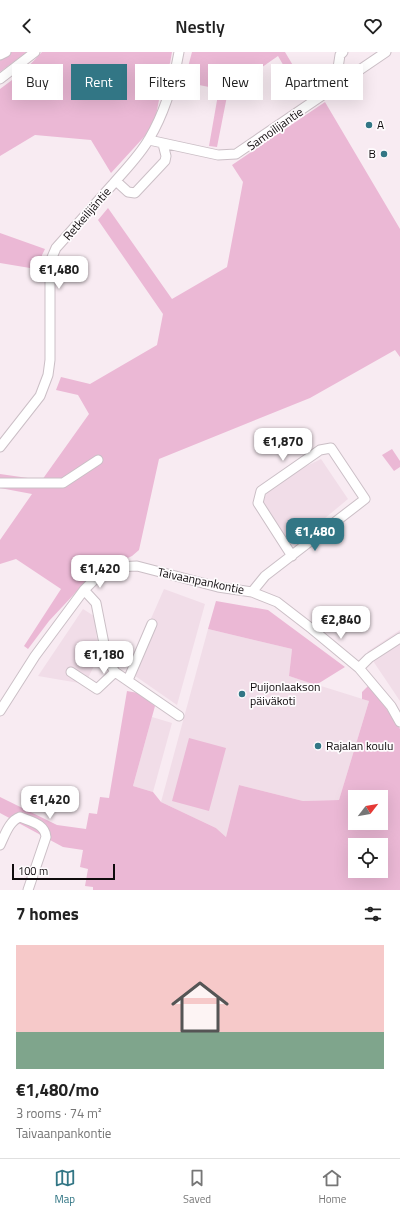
<!DOCTYPE html>
<meta charset="utf-8">
<style>
body{margin:0;font-family:"Titillium Web",sans-serif;background:#f2f2f2;color:#222;height:100vh;display:flex;flex-direction:column;font-size:15px;white-space:nowrap}
*{box-sizing:border-box;margin:0}
p{font-size:13px;color:#767676}
.icon{flex:none;width:22px;height:22px;fill:none;stroke:currentColor;stroke-width:2;stroke-linecap:round;stroke-linejoin:round}
.map{position:relative;height:838px;overflow:hidden}
.panel{display:flex;flex-direction:column;background:#fff;flex:1}
.panel>*{flex:none}
.hud{position:absolute;left:12px;top:12px;width:376px;height:36px;display:flex;gap:8px}
.needle{width:26px;rotate:59deg}
.fabs{position:absolute;left:348px;top:738px;display:grid;gap:8px}
.fabs a{display:grid;place-items:center;width:40px;height:40px;border-radius:0px;background:#fff;box-shadow:0 4px 16px #0002;font-size:20px}
.scale{position:absolute;left:12px;bottom:10px;width:103px;box-sizing:border-box;padding-left:4px;border:2px solid #0f0b0d;border-top:0;font-size:11px;line-height:14px;white-space:nowrap;color:#0f0b0d;-webkit-text-stroke:3px #fefbfd;paint-order:stroke}
.price{position:absolute;translate:-50% -34px;padding:0 9px;border-radius:8px;background:#fff;color:#222;font-size:13px;line-height:26px;filter:drop-shadow(0 1px 2px #0008)}
.price::after{content:'';position:absolute;left:50%;top:24px;width:12px;height:9px;margin-left:-6px;background:inherit;clip-path:polygon(0 0,100% 0,50% 100%)}
.price.selected{background:#327685;color:#fff}
ul{padding:0;list-style:none}
li{display:grid;align-content:center;gap:8px;height:212px;padding:0 16px}
li+li{border-top:1px solid #e0e0e0}
li span{display:grid;place-items:center;height:124px;border-radius:0px;color:#555}
li>.icon{margin-inline-start:auto}
span .icon{width:72px;height:72px;fill:#fffc;stroke-width:1}
li b{font-size:17px}
h2{display:flex;justify-content:space-between;align-items:center;height:48px;padding:0 16px;font-size:17px}
.chip{padding:0 14px;border-radius:0px;background:#fff;box-shadow:0 4px 16px #0002;font-size:14px;line-height:36px}
.chip.selected{background:#327685;color:#fff}
header{display:flex;justify-content:space-between;align-items:center;height:52px;padding:0 16px;background:#fff;font-size:18px;font-weight:600}
.dock{display:flex;justify-content:space-around;align-items:center;height:56px;border-top:1px solid #e0e0e0;background:#fff;font-size:11px;color:#767676}
.dock a{display:grid;justify-items:center;gap:2px}
.dock .selected{color:#327685}
.map>svg:first-child{display:block}
</style>
<header><svg class="icon" aria-label="back" viewBox="0 0 24 24"><path d="M15 5l-7 7 7 7"/></svg>Nestly<svg class="icon" aria-label="heart" viewBox="0 0 24 24"><path d="M12 20l-8-8c-3-5 5-10 8-4 3-6 11-1 8 4z"/></svg></header>
<div class="map">
<svg width="400" height="838" viewBox="0 0 400 838">
<rect width="100%" height="100%" fill="#f8ebf2"/>
<path fill="#f1dde8" d="M321 407 348 447 295 491 288 489 262 453 270 432Z
M164 537 205 552 177 653 128 619Z
M83 557 94 564 99 604 85 632 38 624Z
M208 577 292 597 289 624 369 649 339 748 303 749 239 733 226 785 216 776 161 750Z
M400 578V649L367 600Z
M152 665 172 671 153 740 133 734Z"/>
<path fill="#ebb8d5" fill-rule="evenodd" d="M0 0H27L0 20Z
M42 0H172L170 11 163 27 154 74 111 121 91 88 35 83 0 104V37L24 19Z
M192 0H285L310 42 303 47 278 4 228 39 217 95 209 94 219 37 184 30Z
M325 50 400 177V305L395 298 310 346 159 407 139 498 132 504 92 523 49 569 28 597 24 594 61 537 16 507 0 512V488L32 442 0 436V422L42 428 89 362 78 343 56 338 61 325 90 332 157 293 163 262 98 168 108 156 172 247 227 215 243 130 232 113Z
M0 181 45 197 42 203V218L0 211Z
M392 397 400 409V415L394 419 382 403Z
M216 549 268 558 345 615 316 633 289 624 292 597 208 577Z
M368 634 374 638 400 677V838H93V835L85 834 88 817 80 815 83 798 63 795 0 761V745L57 773 86 777 89 761 97 762 100 745 109 746 127 639 138 641 155 654 133 734 153 740 161 750 216 776 226 785 239 733 303 749 339 748 369 649 362 647V640ZM355 745H381V771H355ZM355 793H381V819H355Z
M189 686 226 696 209 759 172 749Z"/>
<g fill="none" stroke-linecap="round" stroke-linejoin="round">
<g stroke="#cbbfc6" stroke-width="11">
<path id="minor" d="M0 3 6 0
M0 27 35 0
M335 35 340 3 343 0
M149 88 218 103 236 102 386 0
M116 129 128 140 135 141 165 109 166 104 163 92
M0 395 40 344 48 323 50 308V210L56 196C75 175 94 153 113 132 125 118 140 103 149 87 164 62 174 28 179 0
M0 431H63L98 408
M84 538 96 551 107 607 115 620 179 664
M252 540 265 524 365 447 331 396 320 398 261 439 258 451 292 504
M359 616 369 606 400 586
M71 620 97 637 115 620
M128 628 152 572
M0 659 35 604 84 538 98 524 115 515 137 514 218 535 252 540 277 550 312 577 359 616 391 654 400 670
M0 793C5 783 9 769 20 765 32 770 45 772 46 785L28 838"/>
</g>
<use href="#minor" stroke="#fff" stroke-width="9"/>
</g>
<g fill="#327685" stroke="#fefbfd" stroke-width="1.5">
<circle cx="369" cy="73" r="4"/>
<circle cx="384" cy="102" r="4"/>
<circle cx="242" cy="642" r="4"/>
<circle cx="318" cy="694" r="4"/>
</g>
<g text-anchor="middle" stroke-width="3.5" stroke-linejoin="round" paint-order="stroke">
<g font-size="12" fill="#0f0b0d" stroke="#fefbfd" text-anchor="start">
<text x="377" y="77">A</text>
<text x="376" y="106" text-anchor="end">B</text>
<text x="250" y="639">Puijonlaakson<tspan x="250" dy="14">päiväkoti</tspan></text>
<text x="326" y="698">Rajalan koulu</text>
</g>
<g font-size="12" fill="#0f0b0d" stroke="#fefbfd">
<text transform="translate(275 77) rotate(-35)" y="4">Samoilijantie</text>
<text transform="translate(87 162) rotate(-49)" y="4">Retkeilijäntie</text>
<text transform="translate(201 529) rotate(12)" y="4">Taivaanpankontie</text>
</g>
</g>
</svg>
<div class="fabs">
<a><svg class="needle" viewBox="-14 -14 28 28"><path d="M0-13l5 13h-10z" fill="#e53935"/><path d="M0 13l5-13h-10z" fill="#767676"/></svg></a>
<a><svg class="icon" aria-label="locate" viewBox="0 0 24 24"><circle cx="12" cy="12" r="6"/><path d="M12 2v4M12 18v4M2 12h4M18 12h4"/></svg></a>
</div>
<div class="scale">100 m</div>
<b class="price" style="left:59px;top:238px">€1,480</b>
<b class="price" style="left:283px;top:410px">€1,870</b>
<b class="price selected" style="left:315px;top:500px">€1,480</b>
<b class="price" style="left:100px;top:537px">€1,420</b>
<b class="price" style="left:341px;top:588px">€2,840</b>
<b class="price" style="left:104px;top:623px">€1,180</b>
<b class="price" style="left:50px;top:768px">€1,420</b>
<div class="hud">
<a class="chip">Buy</a>
<a class="chip selected">Rent</a>
<a class="chip">Filters</a>
<a class="chip">New</a>
<a class="chip">Apartment</a>
</div>
</div>
<section class="panel">
<h2>7 homes<svg class="icon" aria-label="filters" viewBox="0 0 24 24"><path d="M4 7h16M4 17h16"/><circle cx="9" cy="7" r="2"/><circle cx="15" cy="17" r="2"/></svg></h2>
<ul>
<li><span style="background:linear-gradient(#f6c9c9 70%,#7fa58c 0)"><svg class="icon" aria-label="home" viewBox="0 0 24 24"><path d="M3 11l9-7 9 7M6 9v11h12V9"/></svg></span><div><b>€1,480/mo</b><p>3 rooms · 74 m²</p><p>Taivaanpankontie</p></div></li>
</ul>
</section>
<nav class="dock">
<a class="selected"><svg class="icon" aria-label="map" viewBox="0 0 24 24"><path d="M3 6l6-2 6 2 6-2v14l-6 2-6-2-6 2zM9 4v14M15 6v14"/></svg>Map</a>
<a><svg class="icon" aria-label="saved" viewBox="0 0 24 24"><path d="M7 4h10v16l-5-4-5 4z"/></svg>Saved</a>
<a><svg class="icon" aria-label="home" viewBox="0 0 24 24"><path d="M3 11l9-7 9 7M6 9v11h12V9"/></svg>Home</a>
</nav>
